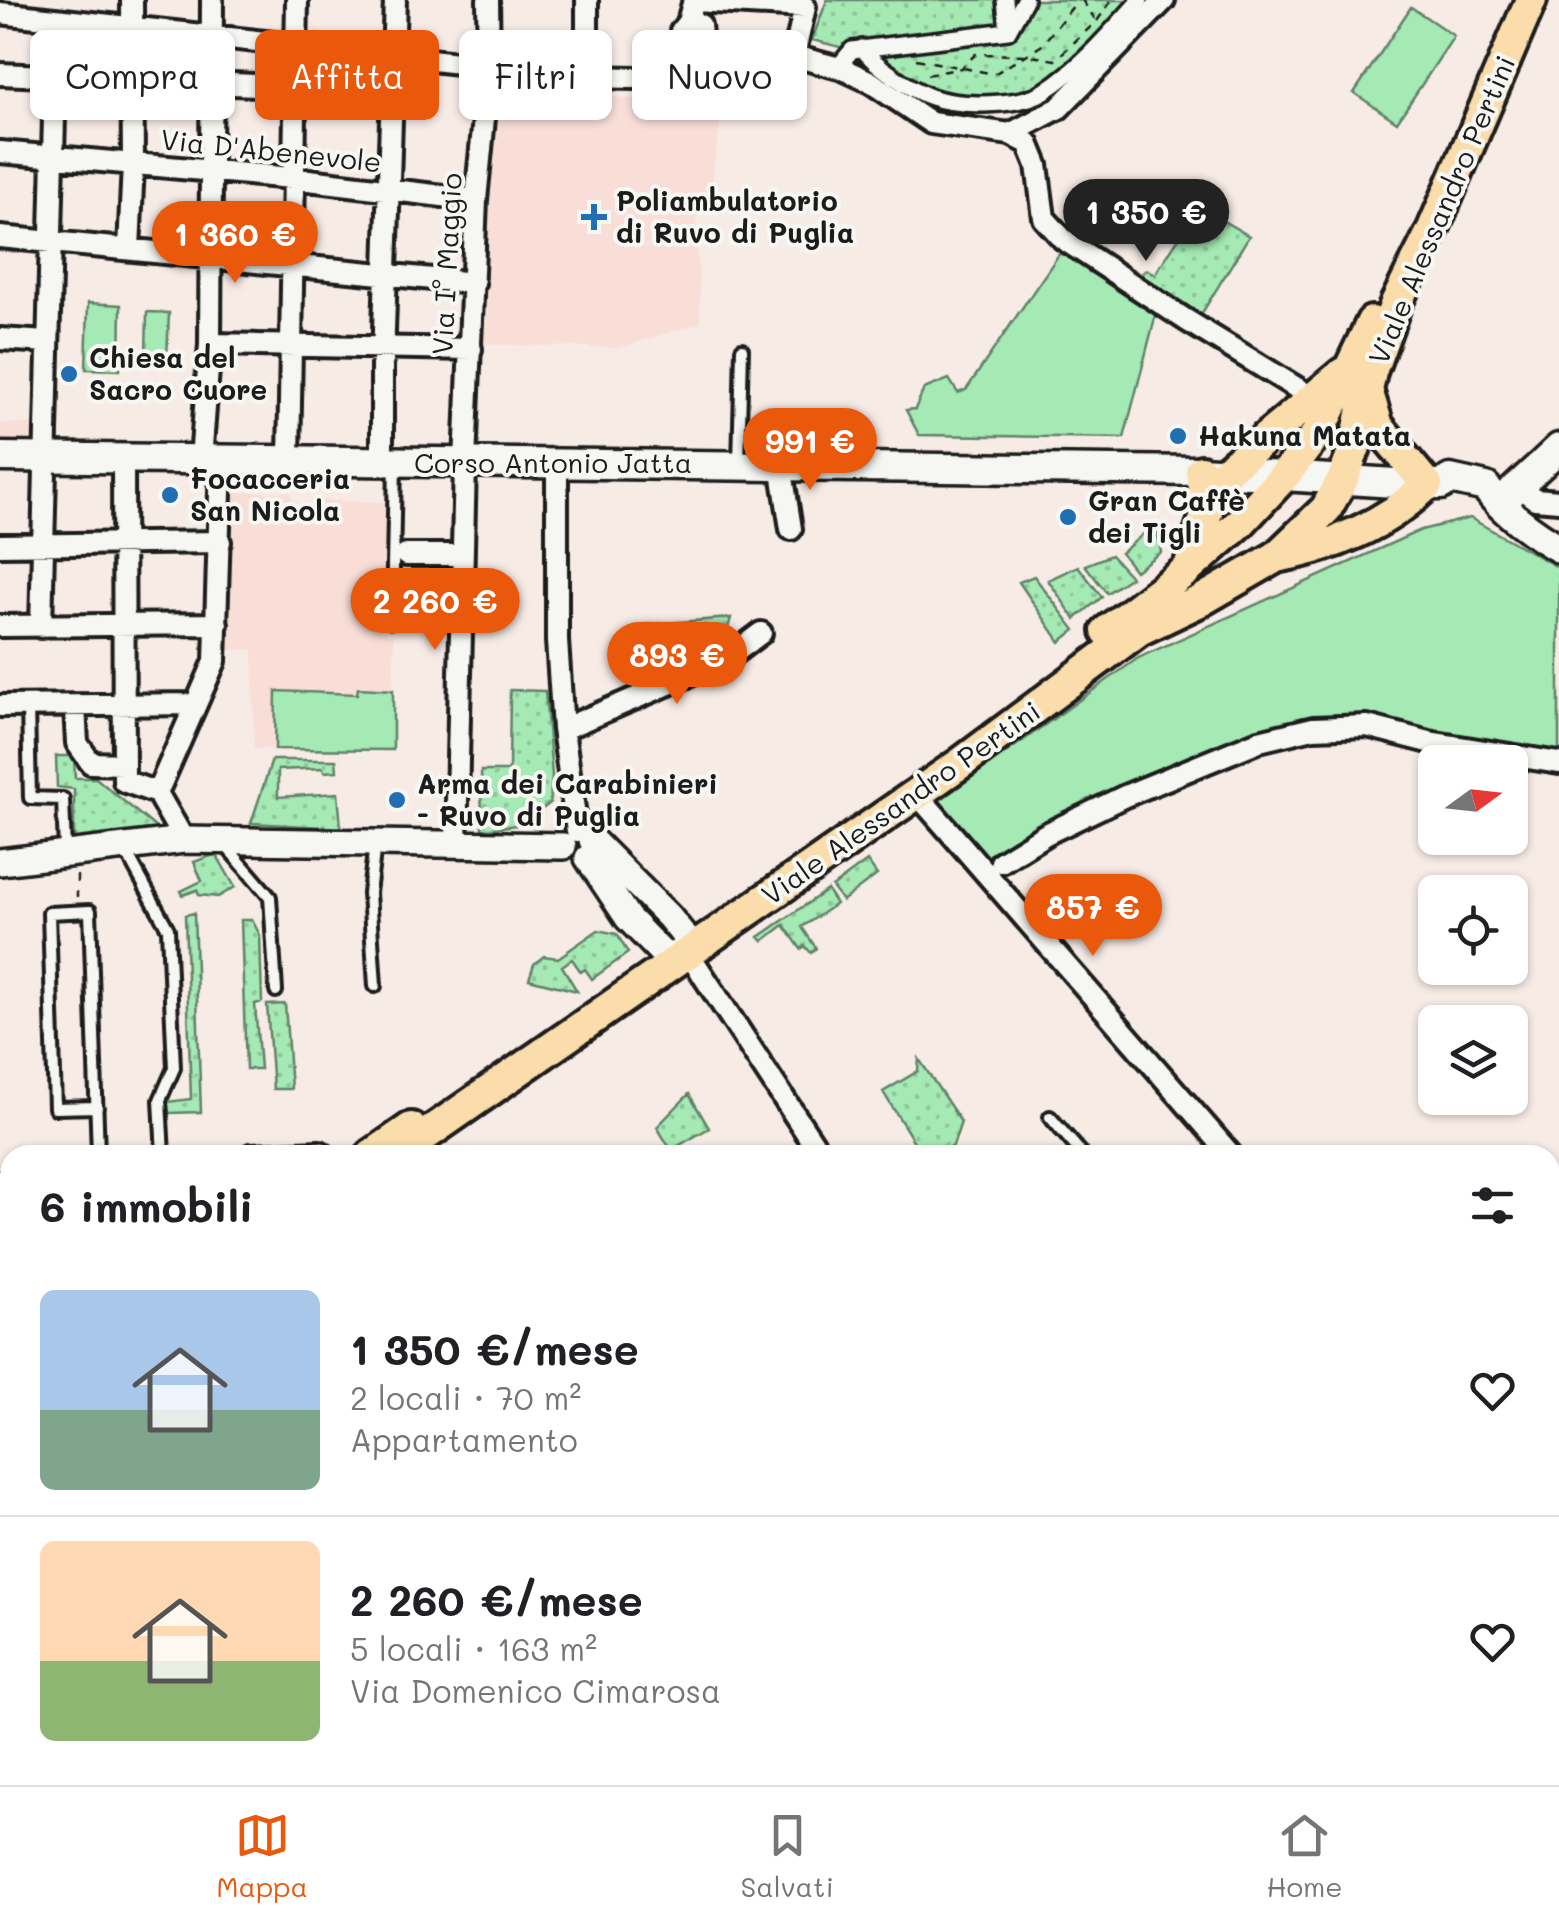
<!DOCTYPE html>
<html lang="it">
<meta charset="utf-8">
<style>
body{margin:0;font-family:Mali,sans-serif;background:#f2f2f2;color:#202124;height:100vh;display:flex;flex-direction:column;font-size:38px;white-space:nowrap}
*{box-sizing:border-box;margin:0}
p{font-size:32px;color:#757577}
.icon{flex:none;width:55px;height:55px;fill:none;stroke:currentColor;stroke-width:2;stroke-linecap:round;stroke-linejoin:round}
.map{position:relative;flex:1;overflow:hidden}
.details{position:absolute;left:0px;top:1145px;width:1560px;height:640px;display:flex;flex-direction:column;background:#fff;border-radius:30px 30px 0 0;box-shadow:0 2px 8px #0004}
.details>*{flex:none}
.top-card{position:absolute;left:30px;top:30px;width:1000px;height:90px;display:flex;gap:20px}
.needle{width:65px;rotate:75deg}
.tools{position:absolute;left:1418px;top:745px;display:grid;gap:20px}
.tools a{display:grid;place-items:center;width:110px;height:110px;border-radius:15px;background:#fff;box-shadow:0 2px 8px #0004;font-size:50px}
.price{position:absolute;translate:-50% -85px;padding:0 22px;border-radius:35px;background:#ea580c;color:#fff;font-size:32px;line-height:65px;filter:drop-shadow(0 2px 5px #0008)}
.price::after{content:'';position:absolute;left:50%;top:60px;width:30px;height:22px;margin-left:-15px;background:inherit;clip-path:polygon(0 0,100% 0,50% 100%)}
.price.active{background:#222;color:#fff}
ul{padding:0;list-style:none}
li{display:flex;align-items:center;gap:30px;height:250px;padding:0 40px}
li+li{border-top:2px solid #e0e0e0}
li span{display:grid;place-items:center;flex:none;width:280px;height:200px;border-radius:15px;color:#555}
li>.icon{margin-inline-start:auto}
span .icon{width:120px;height:120px;fill:#fffc;stroke-width:1}
li b{font-size:42px}
h2{display:flex;justify-content:space-between;align-items:center;height:120px;padding:0 40px;font-size:42px}
.pill{padding:0 35px;border-radius:15px;background:#fff;box-shadow:0 2px 8px #0004;font-size:35px;line-height:90px}
.pill.active{background:#ea580c;color:#fff}
.tab-bar{display:flex;justify-content:space-around;align-items:center;height:140px;border-top:2px solid #e0e0e0;background:#fff;font-size:28px;color:#757577}
.tab-bar a{display:grid;justify-items:center;gap:5px}
.tab-bar .active{color:#ea580c}
.map>svg:first-child{display:block}
</style>
<div class="map">
<svg width="1559" height="1785" viewBox="0 0 1559 1785">
<defs>
<pattern id="park-dots" width="8" height="8" patternUnits="userSpaceOnUse" patternTransform="scale(2.5)"><rect width="8" height="8" fill="#a5e9b4"/><path d="M2 2h.1M6 6h.1" fill="none" stroke="#8dc79a" stroke-width="1.8" stroke-linecap="round"/></pattern>
</defs>
<rect width="100%" height="100%" fill="#f7ebe6"/>
<filter id="ink" filterUnits="userSpaceOnUse"><feTurbulence type="fractalNoise" baseFrequency=".01" numOctaves="2"/><feDisplacementMap in="SourceGraphic" scale="20" xChannelSelector="R" yChannelSelector="G"/><feConvolveMatrix kernelMatrix="1 2 1 2 8 2 1 2 1" color-interpolation-filters="sRGB"/></filter>
<g filter="url(#ink)">
<path fill="#f8ded7" d="M498 83 722 110 712 180 696 223 701 323 619 348 481 344Z
M0 423 34 424 33 445 0 444Z
M227 492H291L292 504H316L317 500 388 502 386 633 394 635 393 750 254 749 253 650H226Z"/>
<path fill="#a5e9b4" stroke="#608268" stroke-width="2.5" d="M1411 7 1454 36 1397 122 1354 93Z
M1059 254 1071 256 1157 310 1124 438 919 435 906 410 915 409 924 389 949 379 958 393 966 390Z
M88 303 121 305 120 370 86 369Z
M147 312 169 313 167 358 146 357Z
M1470 518 1559 568V757L1381 720 1336 719 1024 839 989 863 936 803 1138 658 1421 530Z
M358 688 393 690V750L275 749 276 691 357 694Z"/>
<path fill="url(#park-dots)" stroke="#608268" stroke-width="2.5" d="M827 0H1152C1099 56 1057 121 971 111 945 107 928 105 906 91 886 79 865 69 852 50L812 40Z
M711 39H782L776 62 711 66Z
M1196 212 1206 216 1208 212 1249 236 1199 318 1141 275 1146 269 1155 274Z
M1155 524 1161 552 1135 571 1121 553Z
M1111 555 1131 577 1107 593 1085 565Z
M1078 566 1102 597 1075 619 1048 580Z
M1034 576 1075 630 1060 642 1019 582Z
M731 618 726 635 710 646 643 675 642 625Z
M510 690 545 691 552 776 550 803 523 824 482 830 481 771H509Z
M56 756H74L75 778H96L156 828 74 840V789L57 787Z
M272 760H336L337 771 324 772 323 768 278 770V797L338 793 341 828 251 823Z
M216 854 235 887 218 897 199 895 197 890 183 895 181 891 202 881 194 862Z
M867 861 877 875 842 901 832 887Z
M827 890 836 904 802 927 816 948 811 953 805 946 801 949 784 925 763 941 759 937Z
M194 913 201 1112 169 1113 167 1102 191 1099 185 915Z
M241 920H252L260 935 262 1002 255 1004 260 1069H246Z
M598 930 617 934 628 953 592 979 585 969 581 972 572 959 562 966 577 991 529 979 534 964 544 956 558 958Z
M285 1004 291 1089H273L267 1005Z
M919 1059 961 1122 953 1146 942 1152 943 1155H922L883 1092 918 1071Z
M689 1094 709 1128 671 1150 657 1127Z
M69 1775H184L191 1785H77Z"/>
<g fill="none" stroke-linecap="round" stroke-linejoin="round">
<g stroke="#1c1c1c" stroke-width="18">
<path id="service" d="M739 464 742 349
M392 621 395 463
M28 706 30 798 63 799 65 851
M226 846 270 897 276 991
M125 850 168 929 174 1068 160 1100 163 1155
M375 986 369 893 375 844
M97 1107 55 1108 49 913 90 911 98 1155
M1050 1117 1083 1155"/>
</g>
<g stroke="#1c1c1c" stroke-width="22">
<path id="pedestrian" d="M1008 31 1025 0
M862 48C874 65 911 90 931 97 959 107 1020 107 1045 91 1081 68 1112 31 1140 0
M837 68 852 50 1008 31 1005 0"/>
</g>
<g stroke="#1c1c1c" stroke-width="28">
<path id="minor" d="M587 0V77
M0 13 587 77 686 79 769 73 794 56 805 7 694 1
M688 22 700 25 705 78
M794 56 843 69 869 81 931 123 1010 134 1028 143 1037 165 1044 218 1063 239 1186 320 1313 398
M0 74 391 91
M686 79 681 31 688 22 694 0
M1010 134 1059 108 1164 0
M0 152 292 178 476 200
M0 237 474 283
M129 248 133 165 132 0
M0 339 47 342
M210 344 471 349
M383 360 395 0
M123 459 124 781 157 793
M201 459 210 344 212 0
M289 460 297 0
M382 462V365
M557 465V641L563 729 577 831
M781 465 791 529
M1519 487 1535 499 1559 501
M0 545 220 542
M406 555H463
M0 626 217 624
M41 627 55 77
M0 706 196 704
M75 706 77 743 91 763 124 764
M563 729 725 660 761 633
M916 793 1231 1155
M184 840 157 793 215 661 221 459
M456 844 465 463 476 200 489 67 488 0
M1001 862 1046 834 1125 796 1259 741 1313 728 1367 726 1429 742 1559 763
M689 954 821 1155
M251 1155 320 1152 324 1155
M0 1182 10 1181
M1550 1595 1559 1592
M745 1775 749 1785
M294 1785 302 1780 303 1775
M1108 1785 1126 1775"/>
</g>
<g stroke="#1c1c1c" stroke-width="32">
<path id="tertiary" d="M588 858 628 918 664 955 689 954 686 938 669 917 592 840
M0 862 184 840 563 846"/>
</g>
<g stroke="#1c1c1c" stroke-width="35">
<path id="secondary" d="M0 457 1201 471 1427 485H1441L1450 479 1486 487C1497 507 1537 536 1559 548
M1501 502 1559 448"/>
</g>
<g stroke="#1c1c1c" stroke-width="38">
<path id="primary" d="M1225 472 1343 373
M1276 557C1331 548 1387 524 1427 485L1378 426 1367 390
M1190 564 1207 512 1201 471
M1107 631 1187 570 1240 523 1285 475 1322 427 1372 322
M372 1155 411 1128
M397 1155 961 763 1139 630 1202 600 1276 557 1326 509 1343 479 1355 447 1371 372 1396 303 1432 231 1531 0
M0 1382 10 1388
M0 1443 10 1437
M0 1691 10 1708
M54 1775 61 1785"/>
</g>
<path stroke="#1c1c1c" stroke-width="2.5" stroke-dasharray="8 8" stroke-linecap="butt" d="M1082 0 1095 19
M916 59 994 74 1041 46 1078 0
M927 75 961 68 976 54 1026 55 1055 60 1097 21 1112 0
M77 875V897
M0 1356 10 1351
M0 1576 4 1523 10 1514
M0 1638 4 1654 0 1666
M143 1775 152 1785
M171 1775 175 1785
M93 1778 99 1785
M260 1785 274 1775"/>
<use href="#service" stroke="#f6f6f2" stroke-width="10"/>
<use href="#pedestrian" stroke="#f6f6f2" stroke-width="15"/>
<use href="#minor" stroke="#f6f6f2" stroke-width="20"/>
<use href="#tertiary" stroke="#f6f6f2" stroke-width="25"/>
<use href="#secondary" stroke="#f6f6f2" stroke-width="28"/>
<use href="#primary" stroke="#faddab" stroke-width="30"/>
</g>
</g>
<g fill="#1f6fb2" stroke="#f6f6f2" stroke-width="4">
<path d="M589 202h10v10h10v10h-10v10h-10v-10h-10v-10h10z"/>
<circle cx="69" cy="374" r="10"/>
<circle cx="1178" cy="436" r="10"/>
<circle cx="170" cy="495" r="10"/>
<circle cx="1068" cy="517" r="10"/>
<circle cx="397" cy="800" r="10"/>
</g>
<g text-anchor="middle" stroke-width="8" stroke-linejoin="round" paint-order="stroke">
<g font-size="28" fill="#1c1c1c" stroke="#f6f6f2">
<text transform="translate(271 151) rotate(6)" y="10">Via D'Abenevole</text>
<text transform="translate(1442 210) rotate(-67)" y="10">Viale Alessandro Pertini</text>
<text transform="translate(447 264) rotate(-87)" y="10">Via I° Maggio</text>
<text x="553" y="473">Corso Antonio Jatta</text>
<text transform="translate(901 803) rotate(-35)" y="10">Viale Alessandro Pertini</text>
</g>
<g font-size="28" font-weight="bold" fill="#1c1c1c" stroke="#f6f6f2" text-anchor="start">
<text x="616" y="211">Poliambulatorio<tspan x="616" dy="32">di Ruvo di Puglia</tspan></text>
<text x="89" y="368">Chiesa del<tspan x="89" dy="32">Sacro Cuore</tspan></text>
<text x="1198" y="446">Hakuna Matata</text>
<text x="190" y="489">Focacceria<tspan x="190" dy="32">San Nicola</tspan></text>
<text x="1088" y="511">Gran Caffè<tspan x="1088" dy="32">dei Tigli</tspan></text>
<text x="417" y="794">Arma dei Carabinieri<tspan x="417" dy="32">- Ruvo di Puglia</tspan></text>
</g>
</g>
</svg>
<div class="tools">
<a><svg class="needle" viewBox="-14 -14 28 28"><path d="M0-13l5 13h-10z" fill="#e53935"/><path d="M0 13l5-13h-10z" fill="#757577"/></svg></a>
<a><svg class="icon" aria-label="locate" viewBox="0 0 24 24"><circle cx="12" cy="12" r="6"/><path d="M12 2v4M12 18v4M2 12h4M18 12h4"/></svg></a>
<a><svg class="icon" aria-label="layers" viewBox="0 0 24 24"><path d="M12 4l9 5-9 5-9-5zM3 14l9 5 9-5"/></svg></a>
</div>
<b class="price active" style="left:1146px;top:264px">1 350 €</b>
<b class="price" style="left:235px;top:286px">1 360 €</b>
<b class="price" style="left:810px;top:493px">991 €</b>
<b class="price" style="left:435px;top:653px">2 260 €</b>
<b class="price" style="left:677px;top:707px">893 €</b>
<b class="price" style="left:1093px;top:959px">857 €</b>
<div class="top-card">
<a class="pill">Compra</a>
<a class="pill active">Affitta</a>
<a class="pill">Filtri</a>
<a class="pill">Nuovo</a>
</div>
<section class="details">
<h2>6 immobili<svg class="icon" aria-label="filters" viewBox="0 0 24 24"><path d="M4 7h16M4 17h16"/><circle cx="9" cy="7" r="2"/><circle cx="15" cy="17" r="2"/></svg></h2>
<ul>
<li><span style="background:linear-gradient(#a9c7e8 60%,#7fa58c 0)"><svg class="icon" aria-label="home" viewBox="0 0 24 24"><path d="M3 11l9-7 9 7M6 9v11h12V9"/></svg></span><div><b>1 350 €/mese</b><p>2 locali · 70 m²</p><p>Appartamento</p></div><svg class="icon" aria-label="heart" viewBox="0 0 24 24"><path d="M12 20l-8-8c-3-5 5-10 8-4 3-6 11-1 8 4z"/></svg></li>
<li><span style="background:linear-gradient(#ffd9b3 60%,#8fb573 0)"><svg class="icon" aria-label="home" viewBox="0 0 24 24"><path d="M3 11l9-7 9 7M6 9v11h12V9"/></svg></span><div><b>2 260 €/mese</b><p>5 locali · 163 m²</p><p>Via Domenico Cimarosa</p></div><svg class="icon" aria-label="heart" viewBox="0 0 24 24"><path d="M12 20l-8-8c-3-5 5-10 8-4 3-6 11-1 8 4z"/></svg></li>
</ul>
</section>
</div>
<nav class="tab-bar">
<a class="active"><svg class="icon" aria-label="map" viewBox="0 0 24 24"><path d="M3 6l6-2 6 2 6-2v14l-6 2-6-2-6 2zM9 4v14M15 6v14"/></svg>Mappa</a>
<a><svg class="icon" aria-label="saved" viewBox="0 0 24 24"><path d="M7 4h10v16l-5-4-5 4z"/></svg>Salvati</a>
<a><svg class="icon" aria-label="home" viewBox="0 0 24 24"><path d="M3 11l9-7 9 7M6 9v11h12V9"/></svg>Home</a>
</nav>
